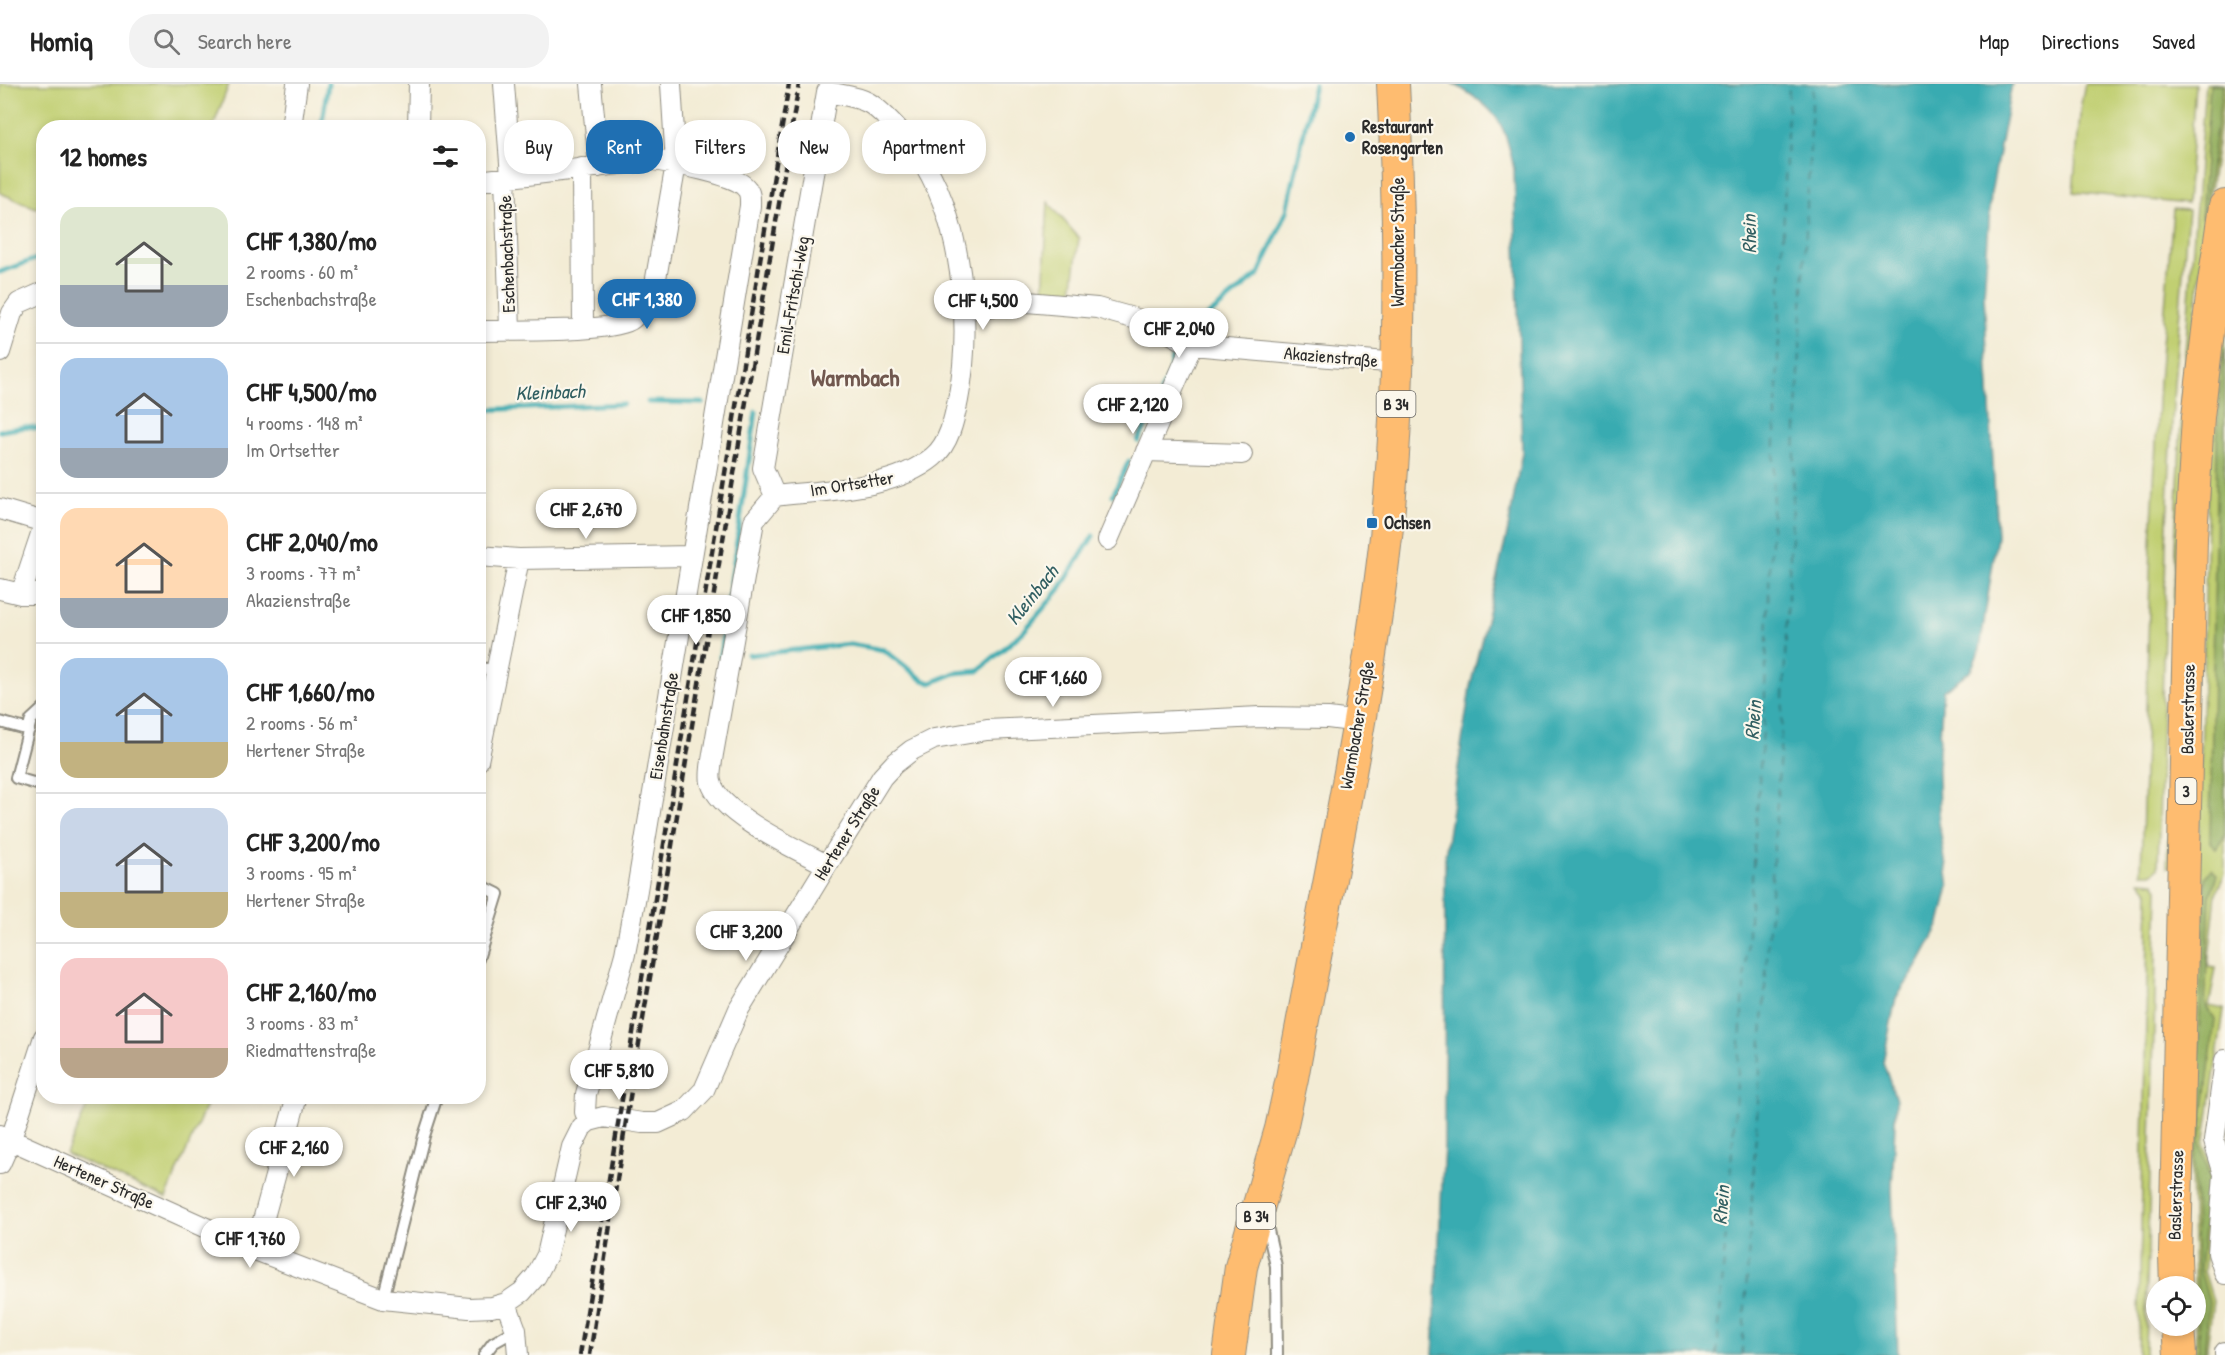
<!DOCTYPE html>
<meta charset="utf-8">
<style>
body{margin:0;font-family:"Patrick Hand",sans-serif;background:#f2f2f2;color:#222;height:100vh;display:flex;flex-direction:column;font-size:22px;white-space:nowrap}
*{box-sizing:border-box;margin:0}
p{font-size:20px;color:#767676}
.icon{flex:none;width:33px;height:33px;fill:none;stroke:currentColor;stroke-width:2;stroke-linecap:round;stroke-linejoin:round}
.map{position:relative;flex:1;overflow:hidden}
.panel{position:absolute;left:36px;top:36px;width:450px;height:984px;display:flex;flex-direction:column;background:#fff;border-radius:24px;box-shadow:0 3px 9px #0003}
.panel>*{flex:none}
.hud{position:absolute;left:504px;top:36px;width:570px;height:54px;display:flex;gap:12px}
.buttons{position:absolute;left:2146px;top:1192px;display:grid;gap:12px}
.buttons a{display:grid;place-items:center;width:60px;height:60px;border-radius:50%;background:#fff;box-shadow:0 3px 9px #0003;font-size:30px}
.price{position:absolute;translate:-50% -51px;padding:0 14px;border-radius:21px;background:#fff;color:#222;font-size:20px;line-height:39px;filter:drop-shadow(0 2px 3px #0008)}
.price::after{content:'';position:absolute;left:50%;top:36px;width:18px;height:14px;margin-left:-9px;background:inherit;clip-path:polygon(0 0,100% 0,50% 100%)}
.price.selected{background:#1f6fb2;color:#fff}
ul{padding:0;list-style:none}
li{display:flex;align-items:center;gap:18px;height:150px;padding:0 24px}
li+li{border-top:2px solid #e0e0e0}
li span{display:grid;place-items:center;flex:none;width:168px;height:120px;border-radius:18px;color:#555}
li>.icon{margin-inline-start:auto}
span .icon{width:72px;height:72px;fill:#fffc;stroke-width:1}
li b{font-size:26px}
h2{display:flex;justify-content:space-between;align-items:center;height:72px;padding:0 24px;font-size:26px}
.chip{padding:0 21px;border-radius:24px;background:#fff;box-shadow:0 3px 9px #0003;font-size:21px;line-height:54px}
.chip.selected{background:#1f6fb2;color:#fff}
header{display:flex;align-items:center;gap:36px;box-sizing:border-box;height:84px;padding:0 30px;background:#fff;border-bottom:2px solid #e0e0e0}
header strong{font-size:28px}
nav{display:flex;gap:33px;margin-inline-start:auto;font-size:21px}
.search{width:420px;height:54px;background:#f2f2f2;display:flex;align-items:center;gap:15px;box-sizing:border-box;padding:0 21px;border-radius:24px;color:#767676;font-size:22px}
.map>svg:first-child{display:block}
</style>
<header>
<strong>Homiq</strong>
<div class="search"><svg class="icon" aria-label="search" viewBox="0 0 24 24"><circle cx="10" cy="10" r="6"/><path d="M15 15l6 6"/></svg>Search here</div>
<nav><a>Map</a><a>Directions</a><a>Saved</a></nav>
</header>
<div class="map">
<svg width="2225" height="1271" viewBox="0 0 2225 1271">
<rect width="100%" height="100%" fill="#fbf7ec"/>
<filter id="ink" filterUnits="userSpaceOnUse"><feTurbulence type="fractalNoise" baseFrequency=".0167" numOctaves="2"/><feDisplacementMap in="SourceGraphic" scale="12" xChannelSelector="R" yChannelSelector="G"/><feConvolveMatrix kernelMatrix="1 2 1 2 8 2 1 2 1" color-interpolation-filters="sRGB"/></filter>
<filter id="wash" filterUnits="userSpaceOnUse"><feTurbulence type="fractalNoise" baseFrequency=".008" numOctaves="4" result="noise"/><feDisplacementMap in="SourceGraphic" scale="24" xChannelSelector="R" yChannelSelector="G"/><feGaussianBlur stdDeviation="1.35" result="paint"/><feColorMatrix in="noise" values="0 0 0 0 0 0 0 0 0 0 0 0 0 0 0 0 0 1.4 0 .05"/><feComposite in="paint" operator="in"/></filter>
<g filter="url(#wash)">
<rect width="100%" height="100%" fill="#f3ecd5"/>
<path fill="#c1cf72" stroke="#767d4e" stroke-width="1.5" d="M0 0H229L213 43 44 44 43 122 36 124 0 109Z
M2085 0H2195L2187 120 2073 108 2081 20Z
M2205 0H2225V7L2207 126 2188 298 2171 783H2167L2175 461 2183 298Z
M1048 118 1079 154 1071 215 1043 211Z
M2173 125 2188 126 2174 299 2166 461 2158 784 2153 789H2141L2151 460 2159 298Z
M2225 241V789L2216 809 2208 883 2216 884 2209 922 2224 925 2204 1060 2215 1094 2204 1187 2213 1217 2206 1271H2196L2191 1083 2208 394 2217 284Z
M2140 797 2154 798 2158 804 2145 1271H2138L2149 808Z
M91 1013H191L207 1019 166 1114 66 1070Z"/>
<path fill="#98b264" stroke="#626e48" stroke-width="1.5" d="M2210 0H2223L2205 122 2201 135Z
M2225 262V752L2216 765 2210 758 2217 359 2221 285Z
M2212 785 2217 791 2210 813 2205 919 2215 935 2200 1059 2210 1094 2200 1186 2209 1218 2204 1271H2199L2194 1083 2205 793Z"/>
<path fill="#38abb1" stroke="#326b6e" stroke-width="1.5" d="M1454 0H2012L1991 109 1984 211 1997 452 1980 565 1971 586 1943 607 1938 683 1939 738 1949 802 1940 840 1916 885 1896 914 1883 978 1896 1016 1892 1105 1898 1271H1433L1444 1061 1445 772 1470 603 1507 450 1522 368 1514 85C1504 36 1497 26 1454 0Z"/>
<g fill="none" stroke-linecap="round" stroke-linejoin="round">
<path stroke="#38abb1" stroke-width="5" d="M321 44 328 0
M0 188 44 172
M1198 240 1259 190 1287 127 1314 0
M1161 308 1170 288 1173 269
M648 318 703 319
M478 326 623 320
M0 347 25 343 44 345
M1138 357 1150 334
M1113 411 1129 377
M749 571 850 560 884 566 923 596 931 599 955 589 978 587 1024 547 1059 506 1093 452
M720 573 756 328"/>
<path stroke="#305e61" stroke-width="1.5" stroke-dasharray="8 6" stroke-linecap="butt" d="M1717 1271 1764 631 1789 0
M1742 1271 1782 636 1813 0"/>
</g>
</g>
<g filter="url(#ink)">
<g fill="none" stroke-linecap="round" stroke-linejoin="round">
<g stroke="#8f8c80" stroke-width="14">
<path id="service" d="M478 584 497 586
M44 624 31 636 16 694 44 702
M0 638 29 646
M478 800 498 810 478 875
M1265 1133 1276 1182 1277 1271
M383 1215 424 1052 437 1012
M484 1271 493 1259 516 1246"/>
</g>
<g stroke="#8f8c80" stroke-width="22">
<path id="minor" d="M504 0 511 92
M591 0 599 83
M291 44 297 0
M418 44 419 0
M582 84 583 244
M505 93 510 246
M478 97 653 76C672 79 735 90 746 104 751 109 750 116 750 122L637 806 625 870 586 1010 585 1028 589 1037
M965 225 1027 218 1097 224 1151 239 1192 261 1398 279
M478 247C505 246 617 249 632 235 642 226 649 211 655 200L676 80 671 0
M0 268 12 229 19 219 44 208
M1146 367 1242 370
M775 412 763 384 827 8C840 11 856 12 867 18 880 24 910 57 918 70 962 134 973 241 958 316 954 336 949 360 933 373 893 406 825 406 775 412L754 437 713 670C712 678 709 690 711 698 719 730 798 766 827 781
M0 425 44 438
M1108 456 1192 261
M478 472 519 475 692 472
M0 505 21 510H44
M21 510 44 441
M478 677 519 475
M2225 976 2214 1057 2224 1090 2218 1169 2225 1190
M0 1051 255 1166 383 1215 469 1224 492 1223 506 1219 522 1208 536 1192 547 1171 572 1063 582 1043 589 1037 604 1033 642 1039H658L684 1027 704 1006 739 925 827 781 882 693 894 680 912 666 934 655 987 646 1260 633 1328 634 1359 638
M0 1080 11 1055 44 953
M255 1166 297 1012
M506 1219 516 1246 518 1271
M2225 1271V1268"/>
</g>
<g stroke="#8f8c80" stroke-width="34">
<path id="primary" d="M2176 1203 2175 1172 2191 453 2198 333 2212 213 2225 122
M2178 1242 2180 1271
M1229 1271 1241 1183 1281 1045 1292 994C1325 814 1365 635 1386 453 1402 302 1401 151 1393 0"/>
</g>
<use href="#service" stroke="#fff" stroke-width="10"/>
<use href="#minor" stroke="#fff" stroke-width="20"/>
<use href="#primary" stroke="#febc70" stroke-width="32"/>
<path stroke="#2b2b2b" stroke-width="4.5" stroke-dasharray="9 4.5" stroke-linecap="butt" d="M580 1271 789 0
M590 1271 626 1037 799 0"/>
</g>
</g>
<g fill="#1f6fb2" stroke="#fbf7ec" stroke-width="2">
<circle cx="1350" cy="53" r="6"/>
<rect x="1366" y="433" width="12" height="12" rx="3"/>
</g>
<g text-anchor="middle" stroke-width="4.5" stroke-linejoin="round" paint-order="stroke">
<g fill="#fbf7ec" stroke="#696865" stroke-width="1.5">
<rect x="1376.5" y="307" width="39" height="26" rx="4.5"/>
<rect x="2175.5" y="694" width="21" height="26" rx="4.5"/>
<rect x="1236.5" y="1119" width="39" height="26" rx="4.5"/>
</g>
<g font-size="16" font-weight="bold" fill="#2b2b2b">
<text x="1396" y="326">B 34</text>
<text x="2186" y="713">3</text>
<text x="1256" y="1138">B 34</text>
</g>
<g font-size="18" font-weight="bold" fill="#2b2b2b" stroke="#fbf7ec" text-anchor="start">
<text x="1362" y="49">Restaurant<tspan x="1362" dy="21">Rosengarten</tspan></text>
<text x="1384" y="445">Ochsen</text>
</g>
<g font-size="18" fill="#2b2b2b" stroke="#fbf7ec">
<text transform="translate(1398 158) rotate(-90)" y="6">Warmbacher Straße</text>
<text transform="translate(507 170) rotate(-92)" y="6">Eschenbachstraße</text>
<text transform="translate(793 211) rotate(-80)" y="6">Emil-Fritschi-Weg</text>
<text transform="translate(1331 273) rotate(5)" y="6">Akazienstraße</text>
<text transform="translate(852 400) rotate(-9)" y="6">Im Ortsetter</text>
<text transform="translate(2188 625) rotate(-89)" y="6">Baslerstrasse</text>
<text transform="translate(1357 641) rotate(-80)" y="6">Warmbacher Straße</text>
<text transform="translate(664 642) rotate(-81)" y="6">Eisenbahnstraße</text>
<text transform="translate(847 749) rotate(-58)" y="6">Hertener Straße</text>
<text transform="translate(104 1098) rotate(24)" y="6">Hertener Straße</text>
<text transform="translate(2176 1111) rotate(-88)" y="6">Baslerstrasse</text>
</g>
<g font-size="20" font-style="italic" fill="#305e61" stroke="#fbf7ec">
<text transform="translate(1749 150) rotate(-91)" y="7">Rhein</text>
<text transform="translate(550 308) rotate(-2)" y="7">Kleinbach</text>
<text transform="translate(1032 511) rotate(-51)" y="7">Kleinbach</text>
<text transform="translate(1753 636) rotate(-86)" y="7">Rhein</text>
<text transform="translate(1721 1121) rotate(-86)" y="7">Rhein</text>
</g>
<g font-size="24" font-weight="bold" fill="#71584f" stroke="#fbf7ec">
<text x="855" y="302">Warmbach</text>
</g>
</g>
</svg>
<div class="buttons">
<a><svg class="icon" aria-label="locate" viewBox="0 0 24 24"><circle cx="12" cy="12" r="6"/><path d="M12 2v4M12 18v4M2 12h4M18 12h4"/></svg></a>
</div>
<b class="price selected" style="left:647px;top:246px">CHF 1,380</b>
<b class="price" style="left:983px;top:247px">CHF 4,500</b>
<b class="price" style="left:1179px;top:275px">CHF 2,040</b>
<b class="price" style="left:1133px;top:351px">CHF 2,120</b>
<b class="price" style="left:586px;top:456px">CHF 2,670</b>
<b class="price" style="left:696px;top:562px">CHF 1,850</b>
<b class="price" style="left:1053px;top:624px">CHF 1,660</b>
<b class="price" style="left:746px;top:878px">CHF 3,200</b>
<b class="price" style="left:619px;top:1017px">CHF 5,810</b>
<b class="price" style="left:294px;top:1094px">CHF 2,160</b>
<b class="price" style="left:571px;top:1149px">CHF 2,340</b>
<b class="price" style="left:250px;top:1185px">CHF 1,760</b>
<div class="hud">
<a class="chip">Buy</a>
<a class="chip selected">Rent</a>
<a class="chip">Filters</a>
<a class="chip">New</a>
<a class="chip">Apartment</a>
</div>
<section class="panel">
<h2>12 homes<svg class="icon" aria-label="filters" viewBox="0 0 24 24"><path d="M4 7h16M4 17h16"/><circle cx="9" cy="7" r="2"/><circle cx="15" cy="17" r="2"/></svg></h2>
<ul>
<li><span style="background:linear-gradient(#dfe7d0 65%,#9aa5b1 0)"><svg class="icon" aria-label="home" viewBox="0 0 24 24"><path d="M3 11l9-7 9 7M6 9v11h12V9"/></svg></span><div><b>CHF 1,380/mo</b><p>2 rooms · 60 m²</p><p>Eschenbachstraße</p></div></li>
<li><span style="background:linear-gradient(#a9c7e8 75%,#9aa5b1 0)"><svg class="icon" aria-label="home" viewBox="0 0 24 24"><path d="M3 11l9-7 9 7M6 9v11h12V9"/></svg></span><div><b>CHF 4,500/mo</b><p>4 rooms · 148 m²</p><p>Im Ortsetter</p></div></li>
<li><span style="background:linear-gradient(#ffd9b3 75%,#9aa5b1 0)"><svg class="icon" aria-label="home" viewBox="0 0 24 24"><path d="M3 11l9-7 9 7M6 9v11h12V9"/></svg></span><div><b>CHF 2,040/mo</b><p>3 rooms · 77 m²</p><p>Akazienstraße</p></div></li>
<li><span style="background:linear-gradient(#a9c7e8 70%,#c2b280 0)"><svg class="icon" aria-label="home" viewBox="0 0 24 24"><path d="M3 11l9-7 9 7M6 9v11h12V9"/></svg></span><div><b>CHF 1,660/mo</b><p>2 rooms · 56 m²</p><p>Hertener Straße</p></div></li>
<li><span style="background:linear-gradient(#c9d6e8 70%,#c2b280 0)"><svg class="icon" aria-label="home" viewBox="0 0 24 24"><path d="M3 11l9-7 9 7M6 9v11h12V9"/></svg></span><div><b>CHF 3,200/mo</b><p>3 rooms · 95 m²</p><p>Hertener Straße</p></div></li>
<li><span style="background:linear-gradient(#f6c9c9 75%,#b9a48a 0)"><svg class="icon" aria-label="home" viewBox="0 0 24 24"><path d="M3 11l9-7 9 7M6 9v11h12V9"/></svg></span><div><b>CHF 2,160/mo</b><p>3 rooms · 83 m²</p><p>Riedmattenstraße</p></div></li>
</ul>
</section>
</div>
